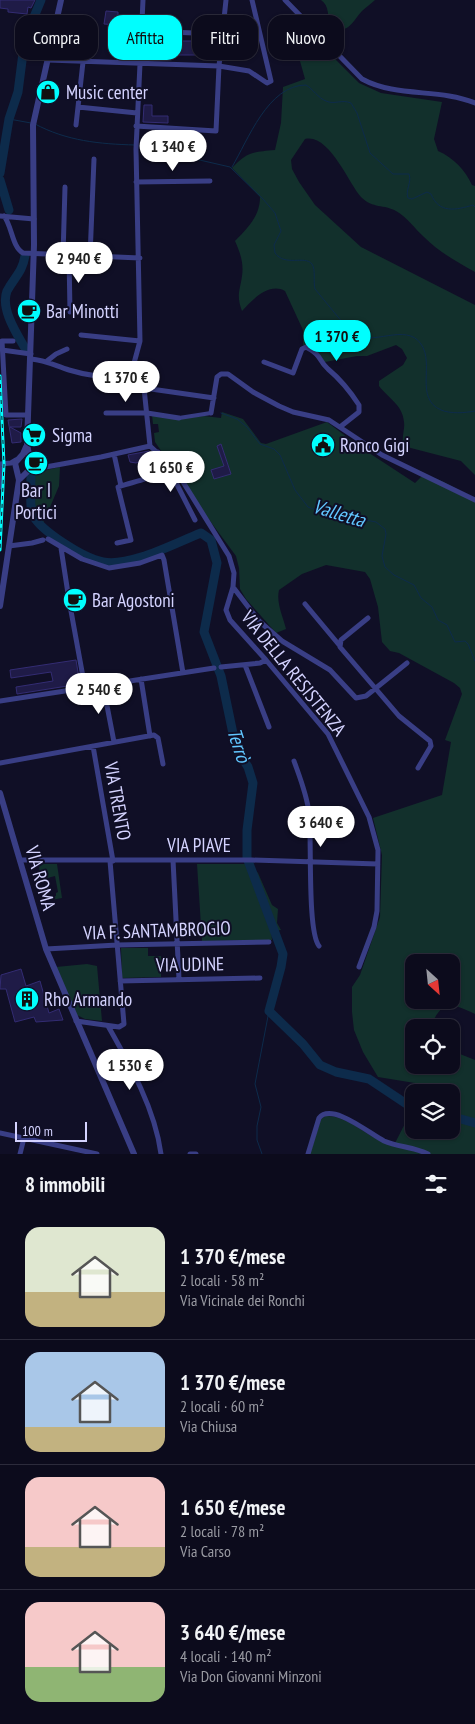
<!DOCTYPE html>
<html lang="it">
<meta charset="utf-8">
<style>
body{margin:0;font-family:"PT Sans Narrow",sans-serif;background:#151425;color:#f1f3f6;height:100vh;display:flex;flex-direction:column;font-size:19px;white-space:nowrap}
*{box-sizing:border-box;margin:0}
p{font-size:16px;color:#9a9ba3}
.icon{flex:none;width:28px;height:28px;fill:none;stroke:currentColor;stroke-width:2;stroke-linecap:round;stroke-linejoin:round}
.map{position:relative;height:1154px;overflow:hidden}
.drawer{display:flex;flex-direction:column;background:#0c0b1c;flex:1}
.drawer>*{flex:none}
.guide{position:absolute;left:15px;top:15px;width:445px;height:45px;display:flex;gap:10px}
.needle{width:32px;rotate:153deg}
.buttons{position:absolute;left:405px;top:954px;display:grid;gap:10px}
.buttons a{display:grid;place-items:center;width:55px;height:55px;border-radius:10px;background:#0c0b1c;box-shadow:0 1px 4px #0004,0 0 0 1px #2c2b3b;font-size:25px}
.scale{position:absolute;left:15px;bottom:12px;width:72px;box-sizing:border-box;padding-left:5px;border:2px solid #d4d3ff;border-top:0;font-size:14px;line-height:18px;white-space:nowrap;color:#d4d3ff;-webkit-text-stroke:4px #100f26;paint-order:stroke}
.price{position:absolute;translate:-50% -42px;padding:0 11px;border-radius:18px;background:#fff;color:#222;font-size:16px;line-height:32px;filter:drop-shadow(0 1px 2px #0008)}
.price::after{content:'';position:absolute;left:50%;top:30px;width:15px;height:11px;margin-left:-8px;background:inherit;clip-path:polygon(0 0,100% 0,50% 100%)}
.price.active{background:#00fefe;color:#111}
ul{padding:0;list-style:none}
li{display:flex;align-items:center;gap:15px;height:125px;padding:0 25px}
li+li{border-top:1px solid #2c2b3b}
li span{display:grid;place-items:center;flex:none;width:140px;height:100px;border-radius:15px;color:#555}
li>.icon{margin-inline-start:auto}
span .icon{width:60px;height:60px;fill:#fffc;stroke-width:1}
li b{font-size:21px}
h2{display:flex;justify-content:space-between;align-items:center;height:60px;padding:0 25px;font-size:21px}
.chip{padding:0 18px;border-radius:15px;background:#0c0b1c;box-shadow:0 1px 4px #0004,0 0 0 1px #2c2b3b;font-size:18px;line-height:45px}
.chip.active{background:#00fefe;color:#111}
.map>svg:first-child{display:block}
</style>
<div class="map">
<svg width="475" height="1154" viewBox="0 0 475 1154">
<rect width="100%" height="100%" fill="#100f26"/>
<path fill="#12302c" fill-rule="evenodd" d="M321 0H375C371 4 366 7 362 11 352 22 347 37 330 25 327 16 330 6 321 0Z
M319 43 359 83 381 93 442 102 434 139 438 151C454 158 465 170 472 185L475 186V272C457 262 439 252 424 237 415 229 407 217 396 211 384 204 373 209 361 197 349 184 329 133 305 139L291 160 292 169 299 182 315 205 361 247 475 305V475L461 461 407 447 403 443C402 435 405 429 404 422 403 405 388 398 379 386V381L403 365 407 358 402 349 396 345 367 356H357L325 362 310 347 303 345V330L285 291C269 282 252 300 242 311 236 295 240 291 242 276 244 263 240 252 235 241 248 228 260 216 260 197L232 168C247 152 253 152 275 150L281 123 283 87 305 79 300 61 309 47Z
M222 412 243 419 261 443 266 444 327 422 360 447 415 483 421 477H432L444 482 475 499V1014C449 1002 443 1000 430 1027L414 1028V1065H451V1046L460 1054 475 1060V1154H310L321 1119 326 1116C352 1116 369 1141 394 1145L411 1112 414 1113V1130H451V1108L453 1104 451 1102V1092H439L427 1085 378 1077 363 1052 354 1030 352 1012V987L360 975 380 917 382 855 373 818 442 795 451 742 445 740 462 694 460 688 454 683 399 653 390 651 382 642 378 607 370 579 365 572 326 565 302 574 279 590C276 603 283 616 286 629L276 633 246 599 240 589 239 568 236 556 199 506 175 466 164 455 155 442 154 433 159 432 158 424H153L152 415 174 419 204 416 221 418ZM414 962H451V1000H414Z
M60 467 59 486 42 526 32 510 33 473Z
M39 864H57L62 898 40 902 39 899 56 896V893L58 892 55 876 40 880Z
M197 864H248L262 909 271 926 272 940 202 941Z
M252 867 258 873 272 905 278 909 277 923 281 930 276 931Z
M121 948H148V956H161V977L122 978Z
M87 964 97 966 102 1021 85 1019 77 1015 56 967Z"/>
<g fill="none" stroke-linecap="round" stroke-linejoin="round">
<path stroke="#0d2b4b" stroke-width="1" d="M9 119 31 123
M35 124C67 141 99 144 135 145
M139 146 230 167 263 199 275 213 281 231 274 245 275 253C285 267 305 255 312 264 316 270 313 282 315 289L352 334C372 347 406 322 421 344 435 364 414 398 441 410 451 414 464 413 475 411
M232 167C248 140 268 85 306 85 313 89 318 98 326 101 334 105 342 99 351 103L357 113 370 153 393 174H409C412 183 405 190 408 198L412 199 427 192 431 194C439 214 456 210 473 205L475 207
M221 413 237 419 247 427 260 444 274 449 280 455 295 490 308 507 318 511 376 522 385 529 386 534 382 556 385 567 394 575 414 585 421 598 432 607 438 620 447 625 455 642 465 641 468 644 475 661
M262 1154 257 1140V1126L261 1107 255 1084 269 1011"/>
<path stroke="#0d2b4b" stroke-width="9" d="M0 173 9 119 18 92 23 53 29 29 41 0
M0 180 9 210
M25 256C22 273 15 276 7 291 0 309 17 334 26 350
M31 472C31 514 25 517 62 542 74 550 88 559 103 562 131 567 175 543 201 533L211 540 217 563 204 632 221 676 236 748 248 767 253 783 247 830V858L283 954 281 967 269 1011 303 1044 320 1065 336 1072 369 1079 414 1109
M451 1120 461 1119 475 1123"/>
</g>
<path fill="#1f1b47" stroke="#332c73" d="M0 0H35L31 8 28 7 27 14 8 12V9L0 8Z
M106 11 118 12V25L104 24Z
M178 41H196V55H178Z
M144 105H152V116H168V123L143 122Z
M22 419 21 427H10L21 433V442L12 443 8 420Z
M221 444 231 474 214 479 211 470 224 466 217 446Z
M149 451 152 455 149 459 136 463 130 462 128 455Z
M76 660 80 684 17 694 16 687 53 681 51 672 11 678 10 670Z
M21 969 26 986 40 981 49 1013 59 1009 63 1020 36 1022 34 1017 15 1022 6 989H0L1 975Z"/>
<g fill="none" stroke-linecap="round" stroke-linejoin="round">
<path stroke="#393e85" stroke-width="4" d="M179 418 211 413"/>
<path stroke="#393e85" stroke-width="5" d="M285 0 362 79C397 98 439 88 475 103
M141 31 222 34
M48 60 219 66 249 71 267 83 271 81 252 0
M78 107 137 113
M76 125 83 62
M136 126 216 131 219 66 226 0
M136 182 210 181
M0 216 34 219
M4 216C12 226 12 247 23 253L140 258
M63 256 65 187
M69 256 70 312
M90 257 94 159
M81 335 140 341
M13 341H2L6 415H27
M2 350 31 354
M31 359C45 360 56 366 69 370 88 376 110 378 130 378
M47 361 56 354 67 349
M264 362 293 373 302 349 306 347C323 356 317 359 328 369 340 379 350 391 359 405V412L340 427
M130 378 140 341 136 149 143 0
M130 378 144 388 214 398
M144 388 150 446
M106 413H147L179 418
M211 413 217 377 221 374H228L253 392 279 406 293 412 329 420 382 455 475 500
M150 446 175 469 229 556 234 573 233 587 226 610 230 620 266 660 328 734 369 817 378 850 377 911 374 927 359 967
M114 454 121 486
M164 459 195 520
M0 464 11 463 16 460
M29 470 101 457 150 446
M121 486C132 482 149 480 157 472L153 462 158 452
M0 487V464
M48 539 82 559 109 568 140 563 162 555 164 560 183 673
M117 543 131 540 118 487 121 486
M9 546 32 543 43 540
M61 548 69 600 85 688
M233 587 259 621 282 641 330 670 356 698 366 696 407 663
M305 604 340 646
M368 618 341 640 340 647 399 716 430 741 431 746 418 768
M245 665 269 727
M221 667 260 663 266 660
M141 679 150 736
M103 685 114 742
M0 701 214 668
M93 746 113 861
M294 761C300 778 307 795 309 813 312 838 307 931 319 946
M0 763 154 735 158 738 163 764
M20 860H252L378 864
M173 860 179 979
M46 949 117 945 269 942
M120 981 260 978
M76 1021 119 1027 124 1024 110 861
M108 1026C130 1065 155 1109 161 1154
M0 1133 97 1154
M20 1154 24 1138
M190 1154H196
M308 1154 319 1118C332 1102 370 1134 384 1141 398 1147 414 1147 428 1154"/>
<path stroke="#393e85" stroke-width="6" d="M19 480 29 470 31 465 27 444 34 245 33 125 61 0
M0 606 19 480 15 463 23 454 26 447
M0 793 46 949 134 1154"/>
<g stroke="#00fefe" stroke-width="3">
<path id="rail" d="M0 376 4 464 0 550"/>
</g>
<use href="#rail" stroke="#100f26" stroke-width="1" stroke-dasharray="4" stroke-linecap="butt"/>
</g>
<defs>
<g id="shop-disc" transform="scale(1.25)"><circle r="9.5" fill="#00fefe" stroke="#100f26"/><path d="M-5-2.5h2.3a2.7 3.5 0 0 1 5.4 0H5L5.5 6h-11ZM-1.5-2.5h3a1.5 2.3 0 0 0-3 0Z" fill="#111"/></g>
<g id="cafe-disc" transform="scale(1.25)"><circle r="9.5" fill="#00fefe" stroke="#100f26"/><path d="M-5.5-4.5H6V0H3Q3 3.5 0 3.5H-2.5Q-5.5 3.5-5.5 0ZM3-3.2v2h1.7v-2ZM-6 4.5H4V6H-6Z" fill="#111"/></g>
<g id="supermarket-disc" transform="scale(1.25)"><circle r="9.5" fill="#00fefe" stroke="#100f26"/><path d="M-6-5.5h2.5l.6 2H6L4.5 2H-2.5L-4.4-4H-6ZM-1.5 3.2a1.3 1.3 0 1 0 .1 0ZM3 3.2a1.3 1.3 0 1 0 .1 0Z" fill="#111"/></g>
<g id="civic-disc" transform="scale(1.25)"><circle r="9.5" fill="#00fefe" stroke="#100f26"/><path d="M-.6-6.5H3V-4.5H.6V-3L4-1V1h2V6H-6V1h2V-1L-.6-3ZM-1.2 2.5V6h2.4V2.5Z" fill="#111"/></g>
<g id="building-disc" transform="scale(1.25)"><circle r="9.5" fill="#00fefe" stroke="#100f26"/><path d="M-4-6H4V6H1V3H-1V6H-4ZM-2.5-4.3h1.7v1.8h-1.7ZM.8-4.3h1.7v1.8H.8ZM-2.5-1h1.7V.8h-1.7ZM.8-1h1.7V.8H.8Z" fill="#111"/></g>
</defs>
<g fill-rule="evenodd">
<use href="#shop-disc" x="48" y="92"/>
<use href="#cafe-disc" x="29" y="311"/>
<use href="#supermarket-disc" x="34" y="435"/>
<use href="#civic-disc" x="323" y="445"/>
<use href="#cafe-disc" x="36" y="463"/>
<use href="#cafe-disc" x="75" y="600"/>
<use href="#building-disc" x="27" y="999"/>
</g>
<g text-anchor="middle" stroke-width="4" stroke-linejoin="round" paint-order="stroke">
<g font-size="19" fill="#d4d3ff" stroke="#100f26" text-anchor="start">
<text x="66" y="99">Music center</text>
<text x="46" y="318">Bar Minotti</text>
<text x="52" y="442">Sigma</text>
<text x="340" y="452">Ronco Gigi</text>
<text x="36" y="497" text-anchor="middle">Bar I<tspan x="36" dy="22">Portici</tspan></text>
<text x="92" y="607">Bar Agostoni</text>
<text x="44" y="1006">Rho Armando</text>
</g>
<g font-size="19" fill="#d4d3ff" stroke="#100f26">
<text transform="translate(294 673) rotate(51)" y="7">VIA DELLA RESISTENZA</text>
<text transform="translate(118 801) rotate(80)" y="7">VIA TRENTO</text>
<text x="199" y="852">VIA PIAVE</text>
<text transform="translate(41 878) rotate(74)" y="7">VIA ROMA</text>
<text transform="translate(157 930) rotate(-2)" y="7">VIA F. SANTAMBROGIO</text>
<text transform="translate(190 964) rotate(-1)" y="7">VIA UDINE</text>
</g>
<g font-size="20" font-style="italic" fill="#61c6ff" stroke="#100f26">
<text transform="translate(339 513) rotate(17)" y="7">Valletta</text>
<text transform="translate(239 745) rotate(72)" y="7">Terrò</text>
</g>
</g>
</svg>
<div class="buttons">
<a><svg class="needle" viewBox="-14 -14 28 28"><path d="M0-13l5 13h-10z" fill="#e53935"/><path d="M0 13l5-13h-10z" fill="#9a9ba3"/></svg></a>
<a><svg class="icon" aria-label="locate" viewBox="0 0 24 24"><circle cx="12" cy="12" r="6"/><path d="M12 2v4M12 18v4M2 12h4M18 12h4"/></svg></a>
<a><svg class="icon" aria-label="layers" viewBox="0 0 24 24"><path d="M12 4l9 5-9 5-9-5zM3 14l9 5 9-5"/></svg></a>
</div>
<div class="scale">100 m</div>
<b class="price" style="left:173px;top:172px">1 340 €</b>
<b class="price" style="left:79px;top:284px">2 940 €</b>
<b class="price active" style="left:337px;top:362px">1 370 €</b>
<b class="price" style="left:126px;top:403px">1 370 €</b>
<b class="price" style="left:171px;top:493px">1 650 €</b>
<b class="price" style="left:99px;top:715px">2 540 €</b>
<b class="price" style="left:321px;top:848px">3 640 €</b>
<b class="price" style="left:130px;top:1091px">1 530 €</b>
<div class="guide">
<a class="chip">Compra</a>
<a class="chip active">Affitta</a>
<a class="chip">Filtri</a>
<a class="chip">Nuovo</a>
</div>
</div>
<section class="drawer">
<h2>8 immobili<svg class="icon" aria-label="filters" viewBox="0 0 24 24"><path d="M4 7h16M4 17h16"/><circle cx="9" cy="7" r="2"/><circle cx="15" cy="17" r="2"/></svg></h2>
<ul>
<li><span style="background:linear-gradient(#dfe7d0 65%,#c2b280 0)"><svg class="icon" aria-label="home" viewBox="0 0 24 24"><path d="M3 11l9-7 9 7M6 9v11h12V9"/></svg></span><div><b>1 370 €/mese</b><p>2 locali · 58 m²</p><p>Via Vicinale dei Ronchi</p></div></li>
<li><span style="background:linear-gradient(#a9c7e8 75%,#c2b280 0)"><svg class="icon" aria-label="home" viewBox="0 0 24 24"><path d="M3 11l9-7 9 7M6 9v11h12V9"/></svg></span><div><b>1 370 €/mese</b><p>2 locali · 60 m²</p><p>Via Chiusa</p></div></li>
<li><span style="background:linear-gradient(#f6c9c9 70%,#c2b280 0)"><svg class="icon" aria-label="home" viewBox="0 0 24 24"><path d="M3 11l9-7 9 7M6 9v11h12V9"/></svg></span><div><b>1 650 €/mese</b><p>2 locali · 78 m²</p><p>Via Carso</p></div></li>
<li><span style="background:linear-gradient(#f6c9c9 65%,#8fb573 0)"><svg class="icon" aria-label="home" viewBox="0 0 24 24"><path d="M3 11l9-7 9 7M6 9v11h12V9"/></svg></span><div><b>3 640 €/mese</b><p>4 locali · 140 m²</p><p>Via Don Giovanni Minzoni</p></div></li>
</ul>
</section>
